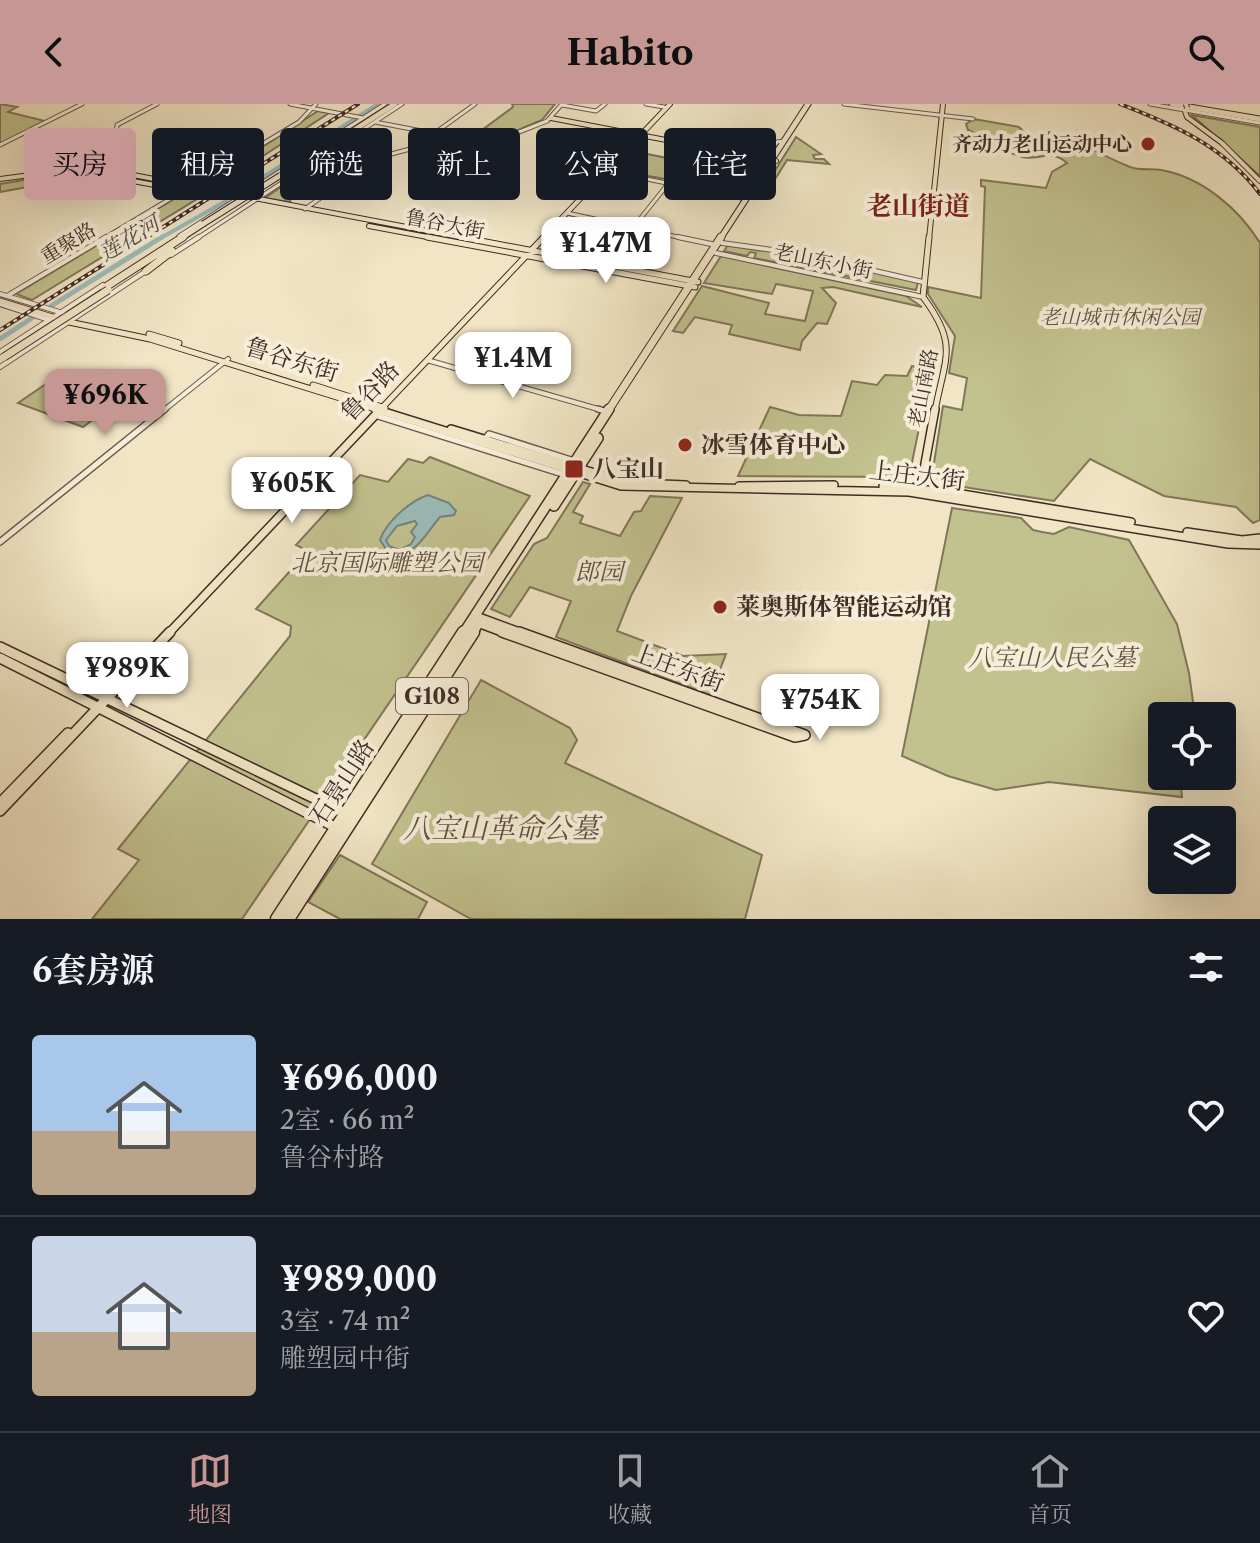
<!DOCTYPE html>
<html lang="zh">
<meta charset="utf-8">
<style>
body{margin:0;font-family:"Libre Caslon Text","Noto Serif SC",serif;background:#20242c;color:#f1f3f6;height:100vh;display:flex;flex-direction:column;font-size:30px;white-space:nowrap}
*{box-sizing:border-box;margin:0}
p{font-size:26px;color:#9ea1a6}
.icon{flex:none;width:44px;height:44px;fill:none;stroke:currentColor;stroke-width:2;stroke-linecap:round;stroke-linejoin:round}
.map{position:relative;height:815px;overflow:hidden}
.details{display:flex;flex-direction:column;background:#171b24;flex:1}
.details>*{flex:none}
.guide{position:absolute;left:24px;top:24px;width:800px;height:72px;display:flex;gap:16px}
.controls{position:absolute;left:1148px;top:598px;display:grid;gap:16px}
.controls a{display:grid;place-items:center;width:88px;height:88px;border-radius:8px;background:#171b24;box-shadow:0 8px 32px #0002;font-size:40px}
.price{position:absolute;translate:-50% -68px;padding:0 18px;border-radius:16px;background:#fff;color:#222;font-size:26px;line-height:52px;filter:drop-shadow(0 2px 4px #0008)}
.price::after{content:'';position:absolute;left:50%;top:48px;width:24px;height:18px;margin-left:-12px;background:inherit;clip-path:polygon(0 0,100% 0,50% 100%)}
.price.on{background:#c59692;color:#111}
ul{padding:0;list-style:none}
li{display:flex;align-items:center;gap:24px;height:200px;padding:0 32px}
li+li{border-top:2px solid #363941}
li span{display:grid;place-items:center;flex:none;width:224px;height:160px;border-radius:8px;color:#555}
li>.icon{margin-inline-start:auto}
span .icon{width:96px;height:96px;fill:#fffc;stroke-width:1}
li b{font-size:34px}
h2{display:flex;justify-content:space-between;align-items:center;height:96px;padding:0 32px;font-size:34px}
.tag{padding:0 28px;border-radius:8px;background:#171b24;box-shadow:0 8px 32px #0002;font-size:28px;line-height:72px}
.tag.on{background:#c59692;color:#111}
header{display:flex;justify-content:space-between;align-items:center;height:104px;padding:0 32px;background:#c59692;color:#111;font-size:36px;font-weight:700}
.menu{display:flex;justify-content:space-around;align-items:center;height:112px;border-top:2px solid #363941;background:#171b24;font-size:22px;color:#9ea1a6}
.menu a{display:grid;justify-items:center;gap:4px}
.menu .on{color:#c59692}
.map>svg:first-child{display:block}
</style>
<header><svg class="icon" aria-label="back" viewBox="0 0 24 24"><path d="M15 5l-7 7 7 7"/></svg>Habito<svg class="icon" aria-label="search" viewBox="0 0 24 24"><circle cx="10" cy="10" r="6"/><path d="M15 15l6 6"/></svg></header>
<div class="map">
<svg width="1260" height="815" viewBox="0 0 1260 815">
<rect width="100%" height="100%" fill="#f1e5c5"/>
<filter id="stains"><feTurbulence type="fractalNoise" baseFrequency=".0025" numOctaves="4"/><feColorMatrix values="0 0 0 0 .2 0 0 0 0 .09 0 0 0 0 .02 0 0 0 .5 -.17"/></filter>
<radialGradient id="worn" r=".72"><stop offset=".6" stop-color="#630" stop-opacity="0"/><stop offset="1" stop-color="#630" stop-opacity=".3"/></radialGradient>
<path fill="#c2c28f" stroke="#81775a" stroke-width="2" d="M0 0 17 3 8 8 45 17 0 40Z
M512 0H555L542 16 494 36 486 38 470 35 513 3Z
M318 7 329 9 214 84 202 82Z
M1192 11 1260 23V72Z
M974 15 1019 23C1029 32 1027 39 1044 40L1049 28 1085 34 1079 38C1095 47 1113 56 1130 63 1141 67 1151 64 1161 66 1202 73 1239 105 1260 139V416L1253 419 1236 403 1164 392 1090 355 1054 397 931 378 943 302 962 306 967 274 949 269 955 232 928 190V183L981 194 985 83 981 82V76L1046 84 1052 68 1067 59C1050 44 1039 57 1022 53 1004 48 985 34 968 26L966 20Z
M796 33 821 50 813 51 815 55H824L829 60 787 56 769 85 764 84Z
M632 47 682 57 665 75 615 66Z
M320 56 330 59 293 82 290 98 265 94Z
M81 71 115 77 105 83 61 77 0 88V80L47 72Z
M184 89 202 92 32 196 16 190Z
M728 141 802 151 918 178 916 186 754 154 756 149 750 148 747 152 724 147Z
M721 152 906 192 922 203 833 183 822 184 836 199 827 220 817 219 802 237 800 246 729 230 732 221 695 213 683 229 673 227 702 182 769 199 765 210 805 217 813 187 776 180 772 190 704 179Z
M912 262 931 266 909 373 738 372 770 303 799 311 841 312 852 277 877 281 885 271 907 272Z
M56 273 120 295 83 323 18 299Z
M430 353 530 392 242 815H92L139 756 118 745 290 532 291 522 256 505 308 447 296 441 360 371 388 378 408 355 423 359Z
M583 378 590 380 573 408 583 412 580 419 620 432 634 408 641 407 650 392 682 394 631 492 617 527 683 552 726 550 710 591 556 533 571 497 530 483 510 513 491 505 534 440 547 434Z
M952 404 1021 414 1033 426 1042 428 1054 430 1069 423 1129 436 1177 520 1189 569 1195 612H1162V672H1180L1182 693 1049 678 996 686 948 672 902 652Z
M481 576 570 624 577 636 565 659 762 751 745 815H471L372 760Z
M340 751 427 798 418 815H340L308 798Z"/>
<path fill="#9cbdbb" stroke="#77837f" stroke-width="2" fill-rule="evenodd" d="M428 391 449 399 456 407 454 411 440 413C425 430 414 459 386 445L380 436C386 418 410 397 428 391ZM415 417 417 420 411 428 415 433 411 440 400 446 389 442 386 436 397 422Z"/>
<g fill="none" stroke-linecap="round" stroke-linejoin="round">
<path stroke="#9cbdbb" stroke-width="4" d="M238 89 378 0
M159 135 226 97"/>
<path stroke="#9cbdbb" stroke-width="5" d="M51 202 162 133
M0 235 32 214"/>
<g stroke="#6c5a4e" stroke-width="5">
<path id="minor-far2" d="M290 0 363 14
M646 0 664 3
M844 0 973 15
M1150 0 1260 19
M562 1 596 7 605 0
M375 18 489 40 547 17 562 0
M0 41 82 0
M767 53 777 38 784 37
M102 66 112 56 117 21 157 0
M607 67 746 95
M192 82 299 18 316 0
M305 105 376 54 414 44 475 0
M567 109 687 135
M179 132 385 0
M103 135 185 86
M196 135 402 0
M624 135 699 41"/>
</g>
<g stroke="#6c5a4e" stroke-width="6">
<path id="minor-far1" d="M678 133 716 141
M722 139 801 150 923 178
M716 149 923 193
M171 151 199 133
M604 160 626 133
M0 190 63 209
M7 192 106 133
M0 200 49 216
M0 248 103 181
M427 256 605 307
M0 263 146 167
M163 307 228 255"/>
</g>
<g stroke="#6c5a4e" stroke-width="8">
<path id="minor" d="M598 305 607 308
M375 311 566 371
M485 335 489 330 574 357
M0 438 165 305"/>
</g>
<g stroke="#402c26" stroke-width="6">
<path id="major-far3" d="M1184 4 1187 13 1222 39 1260 77
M551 14 776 57
M94 70 199 89
M0 75 68 66 112 67 470 135
M369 122 438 135
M542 135 670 0
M929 135 943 0"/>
</g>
<g stroke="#402c26" stroke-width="7">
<path id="major-far2" d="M427 133 695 183
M460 133 698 178
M929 133 923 193C959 241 945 253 935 307
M0 197 69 218 150 235 382 307
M149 230 179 239
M313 281 385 304
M379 307 544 133"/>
</g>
<g stroke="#402c26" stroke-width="10">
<path id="major-far1" d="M375 305 621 382 909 388 1228 440 1260 441
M451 325 611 374 638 379 686 381
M739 382 834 381
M883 382 950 388 1131 418
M920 387 935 305
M1187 428 1242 436 1260 434
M476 512 525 530
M475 518 507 530
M168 530 381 305"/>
</g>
<g stroke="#402c26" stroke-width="12">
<path id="major" d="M502 528 795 633 805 631 519 528
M0 543 347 710
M0 554 337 724
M0 699 68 629
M0 707 170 528"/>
</g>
<g stroke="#402c26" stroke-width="7">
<path id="highway-far3" d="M1172 0 1260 15
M284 71 395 0
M180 135 203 120
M720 135 808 0"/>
</g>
<g stroke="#402c26" stroke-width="9">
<path id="highway-far2" d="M146 167 172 147
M104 184 183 133
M608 307 721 133"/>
</g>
<g stroke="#402c26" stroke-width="12">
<path id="highway-far1" d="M554 402 598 334
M463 530 609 305
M472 530 479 518"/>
</g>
<g stroke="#402c26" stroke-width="15">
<path id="highway" d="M277 815 464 528
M288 815 473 528"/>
</g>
<use href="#minor-far2" stroke="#f6eed9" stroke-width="3"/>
<use href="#minor-far1" stroke="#f6eed9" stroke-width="4"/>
<use href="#minor" stroke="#f6eed9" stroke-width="5"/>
<use href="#major-far3" stroke="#f1e5c5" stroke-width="4"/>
<use href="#major-far2" stroke="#f1e5c5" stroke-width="5"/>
<use href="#major-far1" stroke="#f1e5c5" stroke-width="7"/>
<use href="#major" stroke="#f1e5c5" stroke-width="9"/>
<use href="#highway-far3" stroke="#f1e5c5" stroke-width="5"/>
<use href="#highway-far2" stroke="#f1e5c5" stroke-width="7"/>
<use href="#highway-far1" stroke="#f1e5c5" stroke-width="9"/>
<use href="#highway" stroke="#f1e5c5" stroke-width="12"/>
<g stroke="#402c26" stroke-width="4">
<path id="rail" d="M1120 0C1174 21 1224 42 1260 90
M0 226 358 0"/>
</g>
<use href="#rail" stroke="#f6eed9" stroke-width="2" stroke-dasharray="4" stroke-linecap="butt"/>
<g stroke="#402c26" stroke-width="6" stroke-linecap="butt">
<path id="major-bridge" d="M1186 0 1187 4"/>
</g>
<g stroke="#402c26" stroke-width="7" stroke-linecap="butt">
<path id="highway-bridge-far1" d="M203 120 281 71"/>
</g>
<g stroke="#402c26" stroke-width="9" stroke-linecap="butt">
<path id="highway-bridge" d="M4 253 108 186"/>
</g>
<use href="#major-bridge" stroke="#f1e5c5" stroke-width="4"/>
<use href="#highway-bridge-far1" stroke="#f1e5c5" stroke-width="5"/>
<use href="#highway-bridge" stroke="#f1e5c5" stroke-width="7"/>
</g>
<g fill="#8f2418" stroke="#f6eed9" stroke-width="3">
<circle cx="1148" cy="40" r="8"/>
<circle cx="685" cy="341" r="8"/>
<rect x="564" y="355" width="20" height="20" rx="4"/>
<circle cx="720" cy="503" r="8"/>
</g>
<g text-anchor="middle" stroke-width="8" stroke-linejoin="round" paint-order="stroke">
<g font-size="20" font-weight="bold" fill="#402c26" stroke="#f6eed9" text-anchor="end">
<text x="1132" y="47">齐动力老山运动中心</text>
</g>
<g font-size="20" fill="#402c26" stroke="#f6eed9">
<text transform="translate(445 120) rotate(11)" y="7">鲁谷大街</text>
<text transform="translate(68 139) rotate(-31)" y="7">重聚路</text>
<text transform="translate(823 157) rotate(12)" y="7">老山东小街</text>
<text transform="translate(923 284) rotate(-79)" y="7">老山南路</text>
</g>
<g font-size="20" font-style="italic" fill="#605240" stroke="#f6eed9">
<text x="1120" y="220">老山城市休闲公园</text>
</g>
<g font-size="22" font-style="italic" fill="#57504b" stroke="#f6eed9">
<text transform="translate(129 134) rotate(-31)" y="8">莲花河</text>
</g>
<rect fill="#f6eed9" stroke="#77665c" stroke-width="2" x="396" y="574" width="72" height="36" rx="6"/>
<g font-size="22" font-weight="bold" fill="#402c26">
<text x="432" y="600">G108</text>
</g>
<g font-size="24" fill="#402c26" stroke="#f6eed9">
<text transform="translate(292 256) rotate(17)" y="8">鲁谷东街</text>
<text transform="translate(370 287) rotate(-46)" y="8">鲁谷路</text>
<text transform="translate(917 372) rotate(7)" y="8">上庄大街</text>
<text transform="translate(678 564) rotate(20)" y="8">上庄东街</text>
<text transform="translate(342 678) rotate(-57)" y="8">石景山路</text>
</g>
<g font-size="24" font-weight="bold" fill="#402c26" stroke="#f6eed9" text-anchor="start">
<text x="701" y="349">冰雪体育中心</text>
<text x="592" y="373">八宝山</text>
<text x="736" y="511">莱奥斯体智能运动馆</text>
</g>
<g font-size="24" font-style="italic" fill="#605240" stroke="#f6eed9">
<text x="387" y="467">北京国际雕塑公园</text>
<text x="599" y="476">郎园</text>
<text x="1052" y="562">八宝山人民公墓</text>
</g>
<g font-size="26" font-weight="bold" fill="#7a1f14" stroke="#f6eed9">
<text x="918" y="111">老山街道</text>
</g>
<g font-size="28" font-style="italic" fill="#605240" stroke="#f6eed9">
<text x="501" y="734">八宝山革命公墓</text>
</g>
</g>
<rect width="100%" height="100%" filter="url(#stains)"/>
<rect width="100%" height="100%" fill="url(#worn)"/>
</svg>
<div class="controls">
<a><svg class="icon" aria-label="locate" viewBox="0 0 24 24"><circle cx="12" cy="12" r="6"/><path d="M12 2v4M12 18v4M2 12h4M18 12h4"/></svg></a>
<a><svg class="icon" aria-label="layers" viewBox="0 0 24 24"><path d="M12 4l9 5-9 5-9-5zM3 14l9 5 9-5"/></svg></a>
</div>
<b class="price" style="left:606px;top:181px">¥1.47M</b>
<b class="price" style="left:513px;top:296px">¥1.4M</b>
<b class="price on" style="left:105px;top:333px">¥696K</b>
<b class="price" style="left:292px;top:421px">¥605K</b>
<b class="price" style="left:127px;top:606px">¥989K</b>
<b class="price" style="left:820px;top:638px">¥754K</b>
<div class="guide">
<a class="tag on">买房</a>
<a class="tag">租房</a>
<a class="tag">筛选</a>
<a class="tag">新上</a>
<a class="tag">公寓</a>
<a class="tag">住宅</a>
</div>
</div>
<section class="details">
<h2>6套房源<svg class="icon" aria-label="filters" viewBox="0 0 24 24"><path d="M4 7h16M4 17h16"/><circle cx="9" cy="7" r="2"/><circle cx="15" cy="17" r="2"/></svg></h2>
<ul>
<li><span style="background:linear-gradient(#a9c7e8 60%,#b9a48a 0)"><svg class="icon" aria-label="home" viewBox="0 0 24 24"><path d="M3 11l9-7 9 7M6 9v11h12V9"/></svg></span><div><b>¥696,000</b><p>2室 · 66 m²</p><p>鲁谷村路</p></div><svg class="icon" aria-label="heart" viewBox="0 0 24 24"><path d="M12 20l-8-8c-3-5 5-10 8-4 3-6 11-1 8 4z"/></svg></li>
<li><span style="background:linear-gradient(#c9d6e8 60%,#b9a48a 0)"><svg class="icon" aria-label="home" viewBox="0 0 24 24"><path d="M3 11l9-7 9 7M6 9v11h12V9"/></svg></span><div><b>¥989,000</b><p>3室 · 74 m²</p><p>雕塑园中街</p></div><svg class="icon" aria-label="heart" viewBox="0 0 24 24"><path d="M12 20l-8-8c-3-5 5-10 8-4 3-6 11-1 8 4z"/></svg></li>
</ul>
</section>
<nav class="menu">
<a class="on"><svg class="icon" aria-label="map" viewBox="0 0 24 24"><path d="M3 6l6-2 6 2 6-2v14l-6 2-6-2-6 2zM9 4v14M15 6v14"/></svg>地图</a>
<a><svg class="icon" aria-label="saved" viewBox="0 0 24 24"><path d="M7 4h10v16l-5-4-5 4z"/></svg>收藏</a>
<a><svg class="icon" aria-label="home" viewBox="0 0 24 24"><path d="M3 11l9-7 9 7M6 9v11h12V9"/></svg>首页</a>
</nav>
